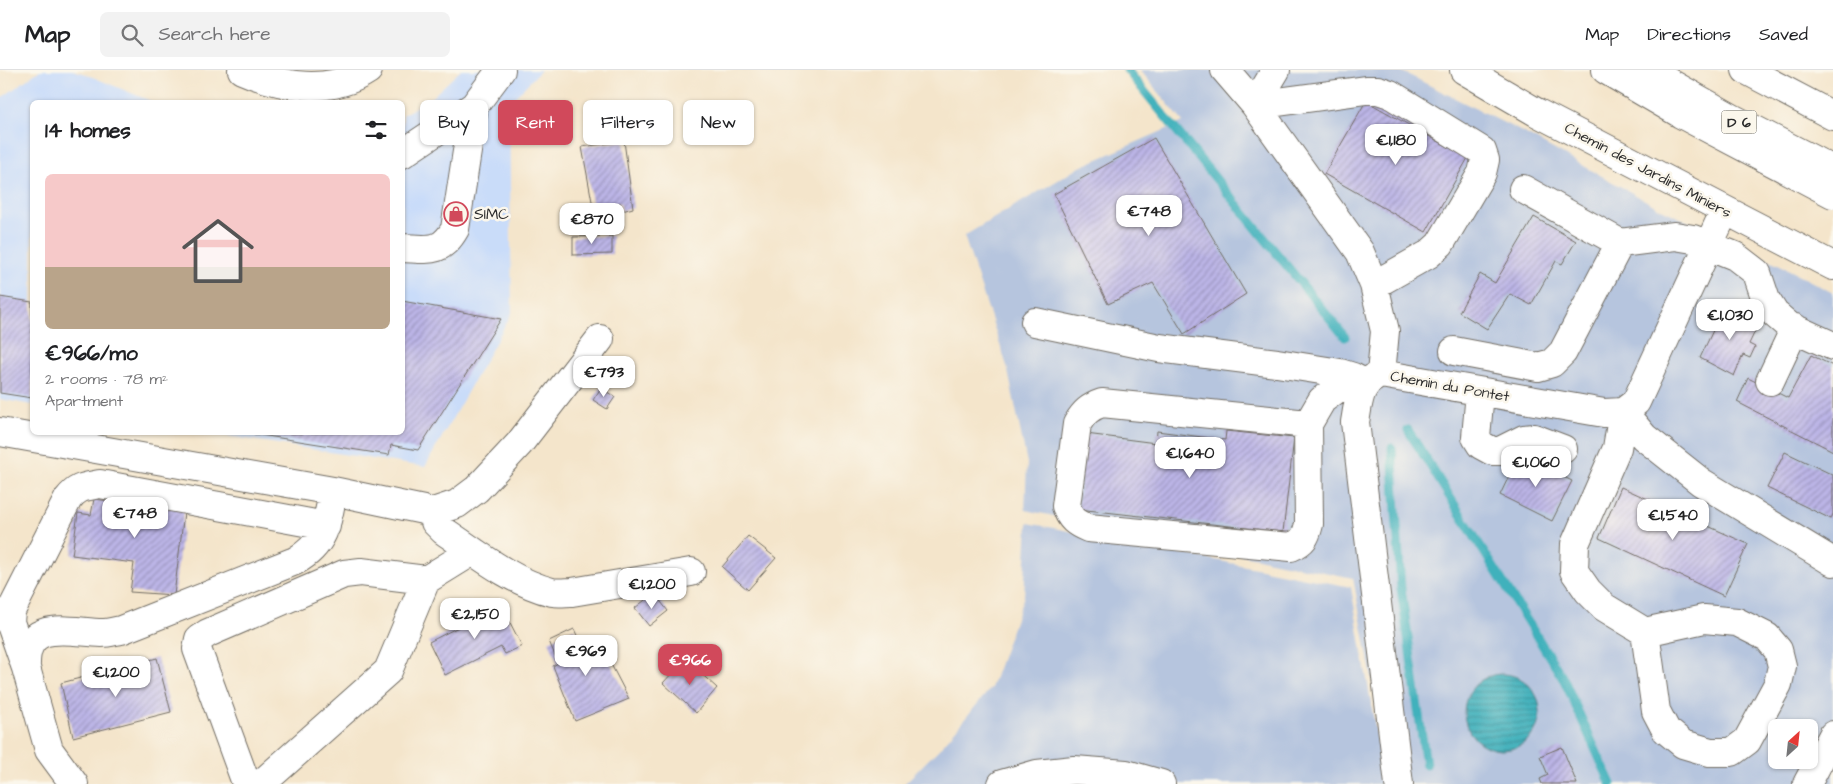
<!DOCTYPE html>
<meta charset="utf-8">
<style>
body{margin:0;font-family:"Architects Daughter",sans-serif;background:#f2f2f2;color:#202124;height:100vh;display:flex;flex-direction:column;font-size:19px;white-space:nowrap}
*{box-sizing:border-box;margin:0}
p{font-size:16px;color:#757577}
.icon{flex:none;width:28px;height:28px;fill:none;stroke:currentColor;stroke-width:2;stroke-linecap:round;stroke-linejoin:round}
.map{position:relative;flex:1;overflow:hidden}
.panel{position:absolute;left:30px;top:30px;width:375px;height:335px;display:flex;flex-direction:column;background:#fff;border-radius:8px;box-shadow:0 1px 4px #0004}
.panel>*{flex:none}
.top-card{position:absolute;left:420px;top:30px;width:475px;height:45px;display:flex;gap:10px}
.needle{width:32px;rotate:27deg}
.fabs{position:absolute;left:1768px;top:649px;display:grid;gap:10px}
.fabs a{display:grid;place-items:center;width:50px;height:50px;border-radius:8px;background:#fff;box-shadow:0 1px 4px #0004;font-size:25px}
.price{position:absolute;translate:-50% -42px;padding:0 11px;border-radius:10px;background:#fff;color:#222;font-size:16px;line-height:32px;filter:drop-shadow(0 1px 2px #0008)}
.price::after{content:'';position:absolute;left:50%;top:30px;width:15px;height:11px;margin-left:-8px;background:inherit;clip-path:polygon(0 0,100% 0,50% 100%)}
.price.selected{background:#d1495b;color:#fff}
ul{padding:0;list-style:none}
li{display:grid;align-content:center;gap:10px;height:265px;padding:0 15px}
li+li{border-top:1px solid #e0e0e0}
li span{display:grid;place-items:center;height:155px;border-radius:8px;color:#555}
li>.icon{margin-inline-start:auto}
span .icon{width:90px;height:90px;fill:#fffc;stroke-width:1}
li b{font-size:21px}
h2{display:flex;justify-content:space-between;align-items:center;height:60px;padding:0 15px;font-size:21px}
.tag{padding:0 18px;border-radius:8px;background:#fff;box-shadow:0 1px 4px #0004;font-size:18px;line-height:45px}
.tag.selected{background:#d1495b;color:#fff}
header{display:flex;align-items:center;gap:30px;box-sizing:border-box;height:70px;padding:0 25px;background:#fff;border-bottom:1px solid #e0e0e0}
header strong{font-size:24px}
nav{display:flex;gap:28px;margin-inline-start:auto;font-size:18px}
.search{width:350px;height:45px;background:#f2f2f2;display:flex;align-items:center;gap:12px;box-sizing:border-box;padding:0 18px;border-radius:8px;color:#757577;font-size:19px}
.map>svg:first-child{display:block}
</style>
<header>
<strong>Map</strong>
<div class="search"><svg class="icon" aria-label="search" viewBox="0 0 24 24"><circle cx="10" cy="10" r="6"/><path d="M15 15l6 6"/></svg>Search here</div>
<nav><a>Map</a><a>Directions</a><a>Saved</a></nav>
</header>
<div class="map">
<svg width="1833" height="714" viewBox="0 0 1833 714">
<defs>
<pattern id="water-rules" width="6" height="5" patternUnits="userSpaceOnUse" patternTransform="scale(1.25)"><rect width="6" height="5" fill="#41b1bc"/><path d="M0 2.5h6" fill="none" stroke="#379099"/></pattern>
<pattern id="building-hatch" width="6" height="6" patternUnits="userSpaceOnUse" patternTransform="scale(1.25)"><rect width="6" height="6" fill="#bcb5e7"/><path d="M-1 1l2-2M0 6l6-6M5 7l2-2" fill="none" stroke="#9993bb"/></pattern>
</defs>
<rect width="100%" height="100%" fill="#fbf7ec"/>
<filter id="ink" filterUnits="userSpaceOnUse"><feTurbulence type="fractalNoise" baseFrequency=".02" numOctaves="2"/><feDisplacementMap in="SourceGraphic" scale="10" xChannelSelector="R" yChannelSelector="G"/><feConvolveMatrix kernelMatrix="1 2 1 2 8 2 1 2 1" color-interpolation-filters="sRGB"/></filter>
<filter id="wash" filterUnits="userSpaceOnUse"><feTurbulence type="fractalNoise" baseFrequency=".0096" numOctaves="4" result="noise"/><feDisplacementMap in="SourceGraphic" scale="20" xChannelSelector="R" yChannelSelector="G"/><feGaussianBlur stdDeviation="1.12" result="paint"/><feColorMatrix in="noise" values="0 0 0 0 0 0 0 0 0 0 0 0 0 0 0 0 0 1.4 0 .05"/><feComposite in="paint" operator="in"/></filter>
<g filter="url(#wash)">
<rect width="100%" height="100%" fill="#f4e5cb"/>
<path fill="#c9dcf9" d="M40 0H72L83 3 153 32H32V335L0 329V29Z
M461 0H541L509 33 512 243 425 397 209 363 402 362 403 45 433 26Z"/>
<path fill="#b6c5de" fill-rule="evenodd" d="M1140 0H1399L1528 65 1659 138 1780 195 1833 223V714H1392L1353 508 1025 440 1027 393 1007 296 964 166 1080 97 1183 52ZM1776 658H1809V690H1776Z
M1028 453 1351 517 1385 714H904L941 677 991 618 1024 526Z"/>
<path fill="url(#water-rules)" stroke="#366e74" d="M1464 642a38 38 0 1 1 76 0a38 38 0 1 1-76 0Z"/>
<g fill="none" stroke-linecap="round" stroke-linejoin="round">
<path stroke="#41b1bc" stroke-width="9" d="M1127 0 1345 267
M1408 360 1564 610 1611 714
M1392 378 1401 518 1426 695"/>
</g>
<g id="blocks">
<path fill="url(#building-hatch)" d="M1366 31 1468 88 1426 162 1324 104Z
M1154 68 1246 224 1184 264 1153 213 1108 234 1054 124Z
M624 71 633 138 622 141 620 133 593 137 582 77Z
M1534 147 1576 171 1562 194 1556 191 1531 235 1510 224 1487 259 1459 242 1480 204 1495 213Z
M612 166V184L573 185V167Z
M0 227 32 232V328L0 323Z
M402 231 501 249 418 380 391 375 389 385 254 364 402 362Z
M1724 237 1759 253 1749 274 1755 277 1750 288 1743 285 1734 306 1700 288Z
M1811 285 1833 296V381L1737 332 1748 308 1788 328Z
M601 318 615 327 607 339 593 330Z
M1157 361 1225 370 1226 361 1294 368 1283 462 1078 439 1086 364 1156 373Z
M1785 382 1833 405V444L1831 449 1767 418Z
M1519 385 1572 411 1552 451 1500 425Z
M1621 417 1748 474 1724 526 1599 468Z
M127 425 185 434 174 525 130 522 134 493 72 485 78 443 91 445 94 429 126 433Z
M748 466 776 488 748 520 722 497Z
M654 523 668 541 649 556 635 538Z
M501 535 522 576 505 584 501 577 445 605 429 572Z
M574 559 585 582 601 575 629 629 575 651 553 596 558 593 549 571Z
M157 588 171 642 73 667 61 613Z
M685 589 717 618 696 643 663 613Z
M1562 677 1577 714H1542L1540 709 1548 705 1540 686Z"/>
</g>
</g>
<g filter="url(#ink)">
<use href="#blocks" fill-opacity="0" stroke="#716c63" stroke-width="1"/>
<g fill="none" stroke-linecap="round" stroke-linejoin="round">
<g stroke="#716c63" stroke-width="30">
<path id="minor" d="M242 0C281 17 330 25 368 0
M1225 0 1255 35 1366 20H1378L1390 24 1482 81 1485 90 1482 103 1440 174 1429 184 1374 215
M1276 0 1255 35 1360 182 1374 215 1385 261 1381 304
M1464 0 1536 42 1833 196
M402 84 474 36 501 0
M1523 119 1620 173 1675 166 1693 169 1735 186 1757 203 1766 230 1775 244 1789 256 1833 276
M402 178C428 179 441 184 455 159L474 36
M1035 252 1159 278 1277 293 1340 303 1353 307 1364 313
M600 269 519 374 477 419 457 434 433 442 435 452 444 461C476 483 514 513 552 522 559 523 566 522 572 522L691 502
M1454 281 1538 297 1552 293 1563 282 1620 173
M1770 311 1795 258
M1480 322 1476 367 1481 375 1492 381H1500L1524 369 1534 368 1563 379
M1308 354 1102 333C1090 337 1084 342 1077 354L1066 436C1070 449 1076 453 1088 458L1291 477C1303 472 1306 467 1309 454L1308 354 1322 330 1337 319 1349 314H1365
M0 362 333 421 433 442
M1645 562 1656 641 1666 660 1683 674 1710 682H1732L1747 671 1778 614 1782 596 1778 580 1767 567 1737 552 1704 549 1645 562 1604 537 1588 521 1574 501 1575 474 1617 378 1623 342 1644 367 1701 412 1833 492
M26 598 10 552 11 541 68 429C78 416 85 417 100 414L326 456
M74 714 49 680 26 598C24 547 68 562 102 563 108 563 115 561 121 560L295 491C325 475 328 451 333 421
M248 714 246 713 197 579 199 569 208 563 344 504 361 502 426 510 473 481
M261 714 388 601 426 510
M1002 714 1037 704 1074 700 1126 704 1161 714
M1399 714 1355 352C1359 331 1358 313 1381 304L1604 343 1623 342 1636 332 1725 140
M1807 714 1833 665"/>
</g>
<g stroke="#716c63" stroke-width="30">
<path id="highway" d="M1606 0 1681 44 1833 124
M1647 0 1732 48 1833 100
M1746 0 1833 46"/>
</g>
<use href="#minor" stroke="#fff" stroke-width="28"/>
<use href="#highway" stroke="#fff" stroke-width="28"/>
</g>
</g>
<defs>
<g id="shop-ring" transform="scale(1.25)"><circle r="9.5" fill="#fbf7ec" stroke="#d1495b" stroke-width="1.5"/><path d="M-5-2.5h2.3a2.7 3.5 0 0 1 5.4 0H5L5.5 6h-11ZM-1.5-2.5h3a1.5 2.3 0 0 0-3 0Z" fill="#d1495b"/></g>
</defs>
<g fill-rule="evenodd">
<use href="#shop-ring" x="456" y="144"/>
</g>
<g text-anchor="middle" stroke-width="5" stroke-linejoin="round" paint-order="stroke">
<rect fill="#fbf7ec" stroke="#696865" stroke-width="1" x="1721.5" y="40.5" width="35" height="23" rx="4"/>
<g font-size="14" font-weight="bold" fill="#2b2b2b">
<text x="1739" y="57">D 6</text>
</g>
<g font-size="15" fill="#2b2b2b" stroke="#fbf7ec">
<text transform="translate(1648 100) rotate(28)" y="5">Chemin des Jardins Miniers</text>
<text transform="translate(1450 316) rotate(10)" y="5">Chemin du Pontet</text>
</g>
<g font-size="15" fill="#2b2b2b" stroke="#fbf7ec" text-anchor="start">
<text x="474" y="149">SIMC</text>
</g>
</g>
</svg>
<div class="fabs">
<a><svg class="needle" viewBox="-14 -14 28 28"><path d="M0-13l5 13h-10z" fill="#e53935"/><path d="M0 13l5-13h-10z" fill="#757577"/></svg></a>
</div>
<b class="price" style="left:1396px;top:96px">€1,180</b>
<b class="price" style="left:1149px;top:167px">€748</b>
<b class="price" style="left:592px;top:175px">€870</b>
<b class="price" style="left:1730px;top:271px">€1,030</b>
<b class="price" style="left:604px;top:328px">€793</b>
<b class="price" style="left:1190px;top:409px">€1,640</b>
<b class="price" style="left:1536px;top:418px">€1,060</b>
<b class="price" style="left:135px;top:469px">€748</b>
<b class="price" style="left:1673px;top:471px">€1,540</b>
<b class="price" style="left:652px;top:540px">€1,200</b>
<b class="price" style="left:475px;top:570px">€2,150</b>
<b class="price" style="left:586px;top:607px">€969</b>
<b class="price selected" style="left:690px;top:616px">€966</b>
<b class="price" style="left:116px;top:628px">€1,200</b>
<div class="top-card">
<a class="tag">Buy</a>
<a class="tag selected">Rent</a>
<a class="tag">Filters</a>
<a class="tag">New</a>
</div>
<section class="panel">
<h2>14 homes<svg class="icon" aria-label="filters" viewBox="0 0 24 24"><path d="M4 7h16M4 17h16"/><circle cx="9" cy="7" r="2"/><circle cx="15" cy="17" r="2"/></svg></h2>
<ul>
<li><span style="background:linear-gradient(#f6c9c9 60%,#b9a48a 0)"><svg class="icon" aria-label="home" viewBox="0 0 24 24"><path d="M3 11l9-7 9 7M6 9v11h12V9"/></svg></span><div><b>€966/mo</b><p>2 rooms · 78 m²</p><p>Apartment</p></div></li>
</ul>
</section>
</div>
